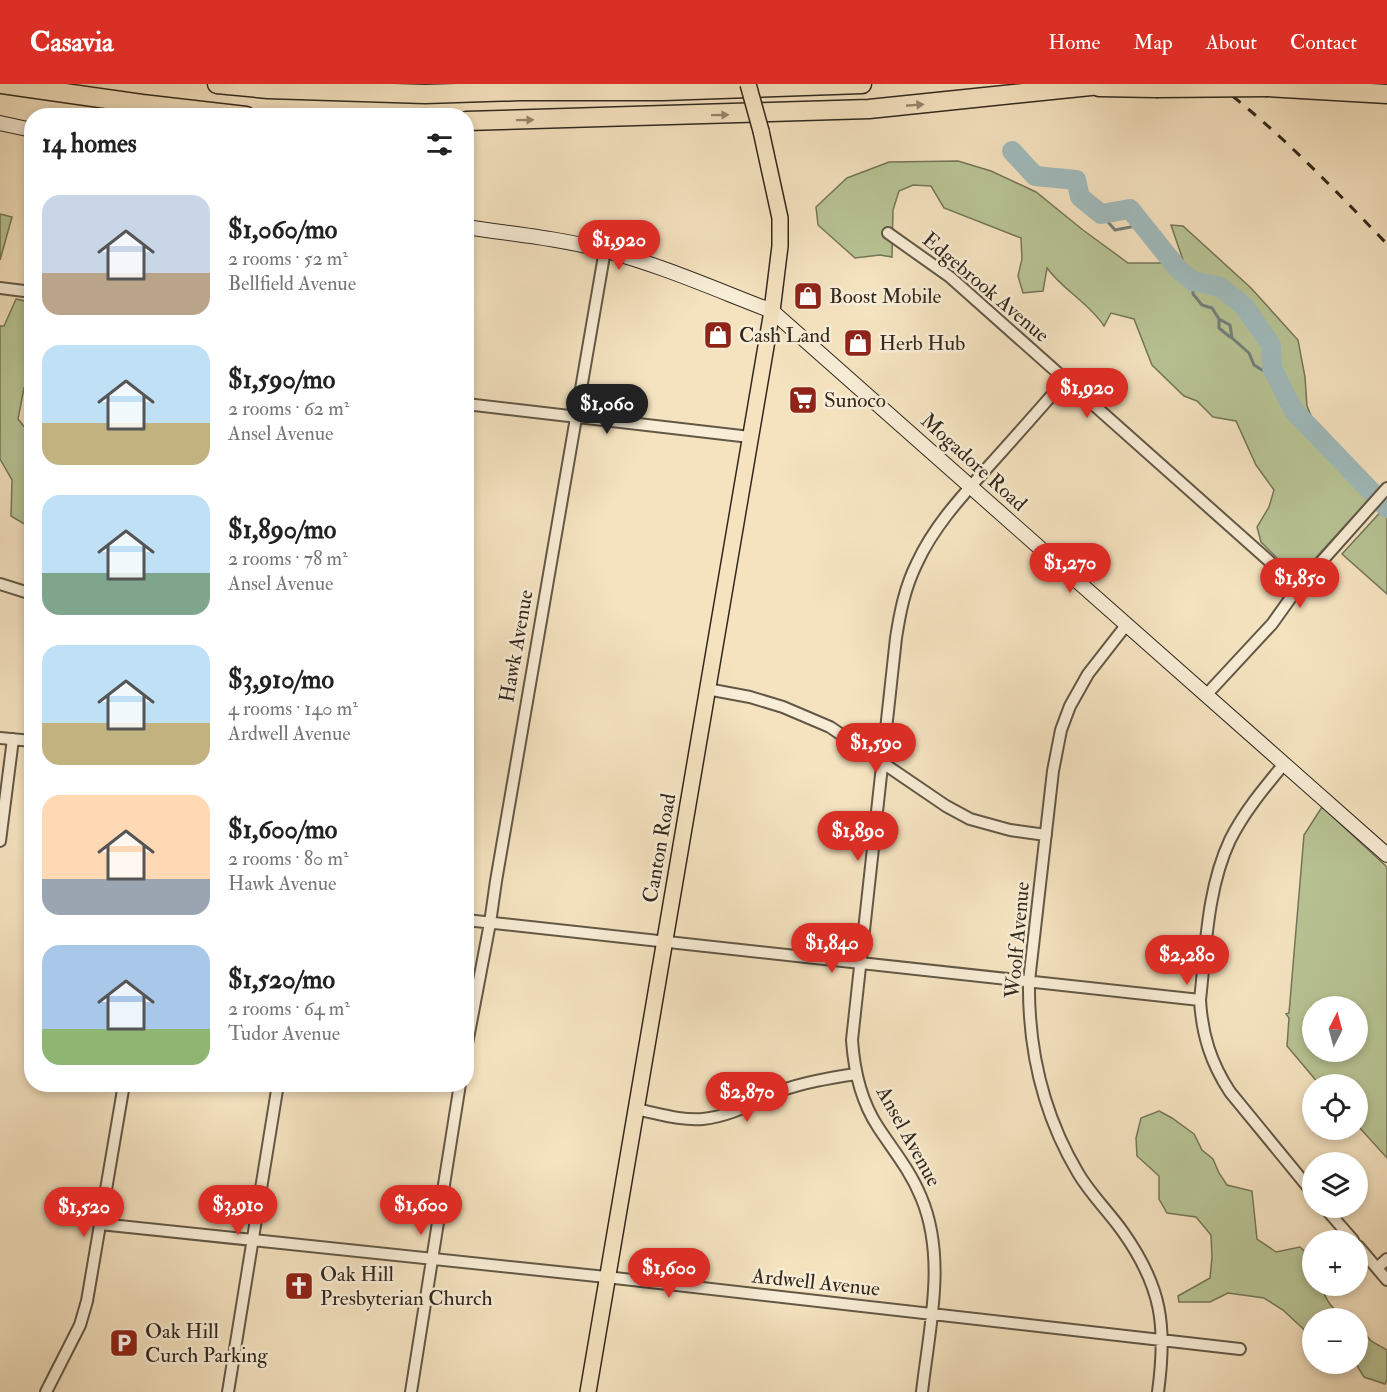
<!DOCTYPE html>
<meta charset="utf-8">
<style>
body{margin:0;font-family:"IM FELL Double Pica",serif;background:#f6f6f6;color:#222;height:100vh;display:flex;flex-direction:column;font-size:22px;white-space:nowrap}
*{box-sizing:border-box;margin:0}
p{font-size:20px;color:#767676}
.icon{flex:none;width:33px;height:33px;fill:none;stroke:currentColor;stroke-width:2;stroke-linecap:round;stroke-linejoin:round}
.map{position:relative;flex:1;overflow:hidden}
.panel{position:absolute;left:24px;top:24px;width:450px;height:984px;display:flex;flex-direction:column;background:#fff;border-radius:24px;box-shadow:0 3px 9px #0003}
.panel>*{flex:none}
.needle{width:39px;rotate:6deg}
.controls{position:absolute;left:1302px;top:912px;display:grid;gap:12px}
.controls a{display:grid;place-items:center;width:66px;height:66px;border-radius:50%;background:#fff;box-shadow:0 3px 9px #0003;font-size:30px}
.price{position:absolute;translate:-50% -51px;padding:0 14px;border-radius:21px;background:#d93025;color:#fff;font-size:20px;line-height:39px;filter:drop-shadow(0 2px 3px #0008)}
.price::after{content:'';position:absolute;left:50%;top:36px;width:18px;height:14px;margin-left:-9px;background:inherit;clip-path:polygon(0 0,100% 0,50% 100%)}
.price.on{background:#222;color:#fff}
ul{padding:0;list-style:none}
li{display:flex;align-items:center;gap:18px;height:150px;padding:0 18px}
li span{display:grid;place-items:center;flex:none;width:168px;height:120px;border-radius:18px;color:#555}
li>.icon{margin-inline-start:auto}
span .icon{width:72px;height:72px;fill:#fffc;stroke-width:1}
li b{font-size:26px}
h2{display:flex;justify-content:space-between;align-items:center;height:72px;padding:0 18px;font-size:26px}
header{display:flex;align-items:center;gap:36px;box-sizing:border-box;height:84px;padding:0 30px;background:#d93025;color:#fff}
header strong{font-size:28px}
nav{display:flex;gap:33px;margin-inline-start:auto;font-size:21px}
.map>svg:first-child{display:block}
</style>
<header>
<strong>Casavia</strong>
<nav><a>Home</a><a>Map</a><a>About</a><a>Contact</a></nav>
</header>
<div class="map">
<svg width="1387" height="1308" viewBox="0 0 1387 1308">
<rect width="100%" height="100%" fill="#f5e3c0"/>
<filter id="stains"><feTurbulence type="fractalNoise" baseFrequency=".00333" numOctaves="4"/><feColorMatrix values="0 0 0 0 .2 0 0 0 0 .09 0 0 0 0 .02 0 0 0 .5 -.17"/></filter>
<radialGradient id="worn" r=".72"><stop offset=".6" stop-color="#630" stop-opacity="0"/><stop offset="1" stop-color="#630" stop-opacity=".3"/></radialGradient>
<path fill="#b8c495" stroke="#75765a" stroke-width="1.5" fill-rule="evenodd" d="M958 77 991 87 1036 108 1083 146 1128 179H1184L1171 141 1183 142 1251 204 1298 256 1305 293 1307 322 1321 355 1374 410 1310 480 1293 490 1261 458 1257 443 1269 423 1274 406 1256 381 1236 337 1213 333 1197 317 1184 312 1152 281 1134 235 1111 229 1104 242C1089 219 1063 206 1047 184L1043 207 1023 209 1018 192 1022 175 1021 154 944 124 931 102 913 101 899 107 893 126 892 173 880 171 855 174 818 141 816 123 847 94 889 78Z
M0 130 12 133 0 176Z
M16 215 25 217 30 226 27 242H31V306L24 304 18 335 31 351V444L11 432 12 396 0 375V242H4Z
M1386 422 1387 424V510L1342 470Z
M1322 723 1387 783V1074L1358 1042V1000H1319L1287 962 1289 934 1286 930 1289 929 1304 751ZM1358 922V968H1312V922Z
M1159 1027 1172 1034 1194 1050 1202 1066 1213 1075 1219 1089 1227 1101 1252 1107 1257 1155 1276 1168 1300 1163 1312 1174V1202H1322C1325 1217 1335 1228 1348 1234H1312V1253L1283 1226 1264 1214 1228 1209 1210 1218H1179L1178 1212 1210 1194 1212 1173 1211 1151 1196 1133 1167 1129 1159 1115V1092L1137 1072 1136 1054 1141 1034Z
M1358 1241 1371 1257 1387 1266V1296L1385 1300 1364 1293 1356 1280H1358Z"/>
<g fill="none" stroke-linecap="round" stroke-linejoin="round">
<path stroke="#74817d" stroke-width="3" d="M1101 130 1115 146 1141 141
M1193 197V210L1202 221 1212 224 1219 235 1230 241 1232 254 1249 269 1254 281 1262 286 1272 284
M1219 235V244L1230 253"/>
<path stroke="#a0bbbc" stroke-width="20" d="M1012 67 1035 92 1076 96 1080 113 1101 130 1130 125 1178 185 1193 197 1220 203 1244 222 1271 261 1272 284 1294 327 1387 424"/>
<g stroke="#635846" stroke-width="14">
<path id="street" d="M888 149 950 193 1268 476 1297 505
M0 204 32 208
M466 320 750 353
M0 500 32 510
M1127 540 1088 590 1070 622 1061 646 1053 687 1029 897C1028 965 1043 1030 1078 1089 1091 1111 1109 1128 1123 1148 1162 1203 1167 1242 1158 1308
M707 605 750 613 783 623 830 643 946 722 970 735 1010 746 1046 751
M1207 610 1272 540 1297 505 1387 404
M0 654 32 657
M1284 680C1264 704 1244 728 1230 756 1207 805 1206 863 1200 916 1202 951 1211 979 1230 1008L1312 1108
M0 757 13 655
M466 836 1200 916
M466 965 490 839 496 797 605 166
M635 1025C657 1029 680 1037 703 1035 732 1032 754 1018 780 1007 805 998 830 994 856 990
M1325 1124 1353 1156
M100 1140 606 1193 1240 1265
M1358 1162 1387 1196
M1377 1184 1387 1175
M46 1308 80 1241 87 1217 124 1000
M228 1308 278 1000
M411 1308 460 1000
M922 1308C929 1245 947 1174 921 1113 910 1086 893 1066 878 1043 861 1017 854 986 852 956L896 554C900 528 905 503 917 479 934 442 962 412 988 383 1014 354 1040 325 1065 296"/>
</g>
<g stroke="#32291e" stroke-width="16">
<path id="secondary" d="M0 39 32 46
M466 143C512 150 558 154 603 166 661 181 717 206 772 227L1387 771"/>
</g>
<g stroke="#32291e" stroke-width="18">
<path id="primary" d="M588 1308 772 227 780 162V134L761 47"/>
</g>
<g stroke="#32291e" stroke-width="21">
<path id="highway" d="M2 0 142 20 246 32
M217 0 268 5 425 10 520 7H663L862 0
M1099 3 1156 4
M1268 3 1387 10
M466 37 869 25 1110 0"/>
</g>
<use href="#street" stroke="#f8edd6" stroke-width="10"/>
<use href="#secondary" stroke="#f8edd6" stroke-width="14"/>
<use href="#primary" stroke="#f5e3c0" stroke-width="15"/>
<use href="#highway" stroke="#f5e3c0" stroke-width="18"/>
<path stroke="#32291e" stroke-width="3" stroke-dasharray="10 10" stroke-linecap="butt" d="M1217 0C1279 47 1333 104 1387 160"/>
<g stroke="#32291e" stroke-width="18" stroke-linecap="butt">
<path id="primary-bridge" d="M748 0 761 47"/>
</g>
<g stroke="#32291e" stroke-width="21" stroke-linecap="butt">
<path id="highway-bridge" d="M1156 4 1268 3"/>
</g>
<use href="#primary-bridge" stroke="#f5e3c0" stroke-width="15"/>
<use href="#highway-bridge" stroke="#f5e3c0" stroke-width="18"/>
</g>
<defs><path id="oneway-solid" d="M-6-.8H1V-3.2L6.5 0L1 3.2V.8H-6Z" transform="scale(1.5)"/></defs>
<g fill="#94866f">
<use href="#oneway-solid" transform="translate(915 21) rotate(-5)"/>
<use href="#oneway-solid" transform="translate(720 31) rotate(-1)"/>
<use href="#oneway-solid" transform="translate(525 36) rotate(-1)"/>
</g>
<defs>
<g id="shop-square" transform="scale(1.5)"><rect x="-9" y="-9" width="18" height="18" rx="4" fill="#8f2418" stroke="#f8edd6"/><path d="M-5-2.5h2.3a2.7 3.5 0 0 1 5.4 0H5L5.5 6h-11ZM-1.5-2.5h3a1.5 2.3 0 0 0-3 0Z" fill="#fff"/></g>
<g id="supermarket-square" transform="scale(1.5)"><rect x="-9" y="-9" width="18" height="18" rx="4" fill="#8f2418" stroke="#f8edd6"/><path d="M-6-5.5h2.5l.6 2H6L4.5 2H-2.5L-4.4-4H-6ZM-1.5 3.2a1.3 1.3 0 1 0 .1 0ZM3 3.2a1.3 1.3 0 1 0 .1 0Z" fill="#fff"/></g>
<g id="church-square" transform="scale(1.5)"><rect x="-9" y="-9" width="18" height="18" rx="4" fill="#8f2418" stroke="#f8edd6"/><path d="M-1.2-6h2.4v3.5h3.3v2.4h-3.3V6h-2.4V-.1h-3.3v-2.4h3.3Z" fill="#fff"/></g>
<g id="parking-square" transform="scale(1.5)"><rect x="-9" y="-9" width="18" height="18" rx="4" fill="#8f2418" stroke="#f8edd6"/><path d="M-3.5-5.5H1a3.5 3.5 0 0 1 0 7H-1V5.5H-3.5ZM-1-3.4V-.6H.8a1.4 1.4 0 0 0 0-2.8Z" fill="#fff"/></g>
</defs>
<g fill-rule="evenodd">
<use href="#shop-square" x="808" y="212"/>
<use href="#shop-square" x="718" y="251"/>
<use href="#shop-square" x="858" y="259"/>
<use href="#supermarket-square" x="803" y="316"/>
<use href="#church-square" x="299" y="1202"/>
<use href="#parking-square" x="124" y="1259"/>
</g>
<g text-anchor="middle" stroke-width="5" stroke-linejoin="round" paint-order="stroke">
<g font-size="21" fill="#32291e" stroke="#f8edd6">
<text transform="translate(986 203) rotate(40)" y="7">Edgebrook Avenue</text>
<text transform="translate(974 378) rotate(42)" y="7">Mogadore Road</text>
<text transform="translate(516 562) rotate(-80)" y="7">Hawk Avenue</text>
<text transform="translate(659 764) rotate(-80)" y="7">Canton Road</text>
<text transform="translate(1017 856) rotate(-85)" y="7">Woolf Avenue</text>
<text transform="translate(909 1052) rotate(61)" y="7">Ansel Avenue</text>
<text transform="translate(816 1198) rotate(6)" y="7">Ardwell Avenue</text>
</g>
<g font-size="21" fill="#32291e" stroke="#f8edd6" text-anchor="start">
<text x="829" y="219">Boost Mobile</text>
<text x="739" y="258">Cash Land</text>
<text x="879" y="266">Herb Hub</text>
<text x="824" y="323">Sunoco</text>
<text x="320" y="1197">Oak Hill<tspan x="320" dy="24">Presbyterian Church</tspan></text>
<text x="145" y="1254">Oak Hill<tspan x="145" dy="24">Curch Parking</tspan></text>
</g>
</g>
<rect width="100%" height="100%" filter="url(#stains)"/>
<rect width="100%" height="100%" fill="url(#worn)"/>
</svg>
<div class="controls">
<a><svg class="needle" viewBox="-14 -14 28 28"><path d="M0-13l5 13h-10z" fill="#e53935"/><path d="M0 13l5-13h-10z" fill="#767676"/></svg></a>
<a><svg class="icon" aria-label="locate" viewBox="0 0 24 24"><circle cx="12" cy="12" r="6"/><path d="M12 2v4M12 18v4M2 12h4M18 12h4"/></svg></a>
<a><svg class="icon" aria-label="layers" viewBox="0 0 24 24"><path d="M12 4l9 5-9 5-9-5zM3 14l9 5 9-5"/></svg></a>
<a>+</a>
<a>−</a>
</div>
<b class="price" style="left:619px;top:187px">$1,920</b>
<b class="price" style="left:1087px;top:335px">$1,920</b>
<b class="price on" style="left:607px;top:351px">$1,060</b>
<b class="price" style="left:1070px;top:510px">$1,270</b>
<b class="price" style="left:1300px;top:525px">$1,850</b>
<b class="price" style="left:876px;top:690px">$1,590</b>
<b class="price" style="left:858px;top:778px">$1,890</b>
<b class="price" style="left:832px;top:890px">$1,840</b>
<b class="price" style="left:1187px;top:902px">$2,280</b>
<b class="price" style="left:747px;top:1039px">$2,870</b>
<b class="price" style="left:238px;top:1152px">$3,910</b>
<b class="price" style="left:421px;top:1152px">$1,600</b>
<b class="price" style="left:84px;top:1154px">$1,520</b>
<b class="price" style="left:669px;top:1215px">$1,600</b>
<section class="panel">
<h2>14 homes<svg class="icon" aria-label="filters" viewBox="0 0 24 24"><path d="M4 7h16M4 17h16"/><circle cx="9" cy="7" r="2"/><circle cx="15" cy="17" r="2"/></svg></h2>
<ul>
<li><span style="background:linear-gradient(#c9d6e8 65%,#b9a48a 0)"><svg class="icon" aria-label="home" viewBox="0 0 24 24"><path d="M3 11l9-7 9 7M6 9v11h12V9"/></svg></span><div><b>$1,060/mo</b><p>2 rooms · 52 m²</p><p>Bellfield Avenue</p></div></li>
<li><span style="background:linear-gradient(#bfe0f5 65%,#c2b280 0)"><svg class="icon" aria-label="home" viewBox="0 0 24 24"><path d="M3 11l9-7 9 7M6 9v11h12V9"/></svg></span><div><b>$1,590/mo</b><p>2 rooms · 62 m²</p><p>Ansel Avenue</p></div></li>
<li><span style="background:linear-gradient(#bfe0f5 65%,#7fa58c 0)"><svg class="icon" aria-label="home" viewBox="0 0 24 24"><path d="M3 11l9-7 9 7M6 9v11h12V9"/></svg></span><div><b>$1,890/mo</b><p>2 rooms · 78 m²</p><p>Ansel Avenue</p></div></li>
<li><span style="background:linear-gradient(#bfe0f5 65%,#c2b280 0)"><svg class="icon" aria-label="home" viewBox="0 0 24 24"><path d="M3 11l9-7 9 7M6 9v11h12V9"/></svg></span><div><b>$3,910/mo</b><p>4 rooms · 140 m²</p><p>Ardwell Avenue</p></div></li>
<li><span style="background:linear-gradient(#ffd9b3 70%,#9aa5b1 0)"><svg class="icon" aria-label="home" viewBox="0 0 24 24"><path d="M3 11l9-7 9 7M6 9v11h12V9"/></svg></span><div><b>$1,600/mo</b><p>2 rooms · 80 m²</p><p>Hawk Avenue</p></div></li>
<li><span style="background:linear-gradient(#a9c7e8 70%,#8fb573 0)"><svg class="icon" aria-label="home" viewBox="0 0 24 24"><path d="M3 11l9-7 9 7M6 9v11h12V9"/></svg></span><div><b>$1,520/mo</b><p>2 rooms · 64 m²</p><p>Tudor Avenue</p></div></li>
</ul>
</section>
</div>
